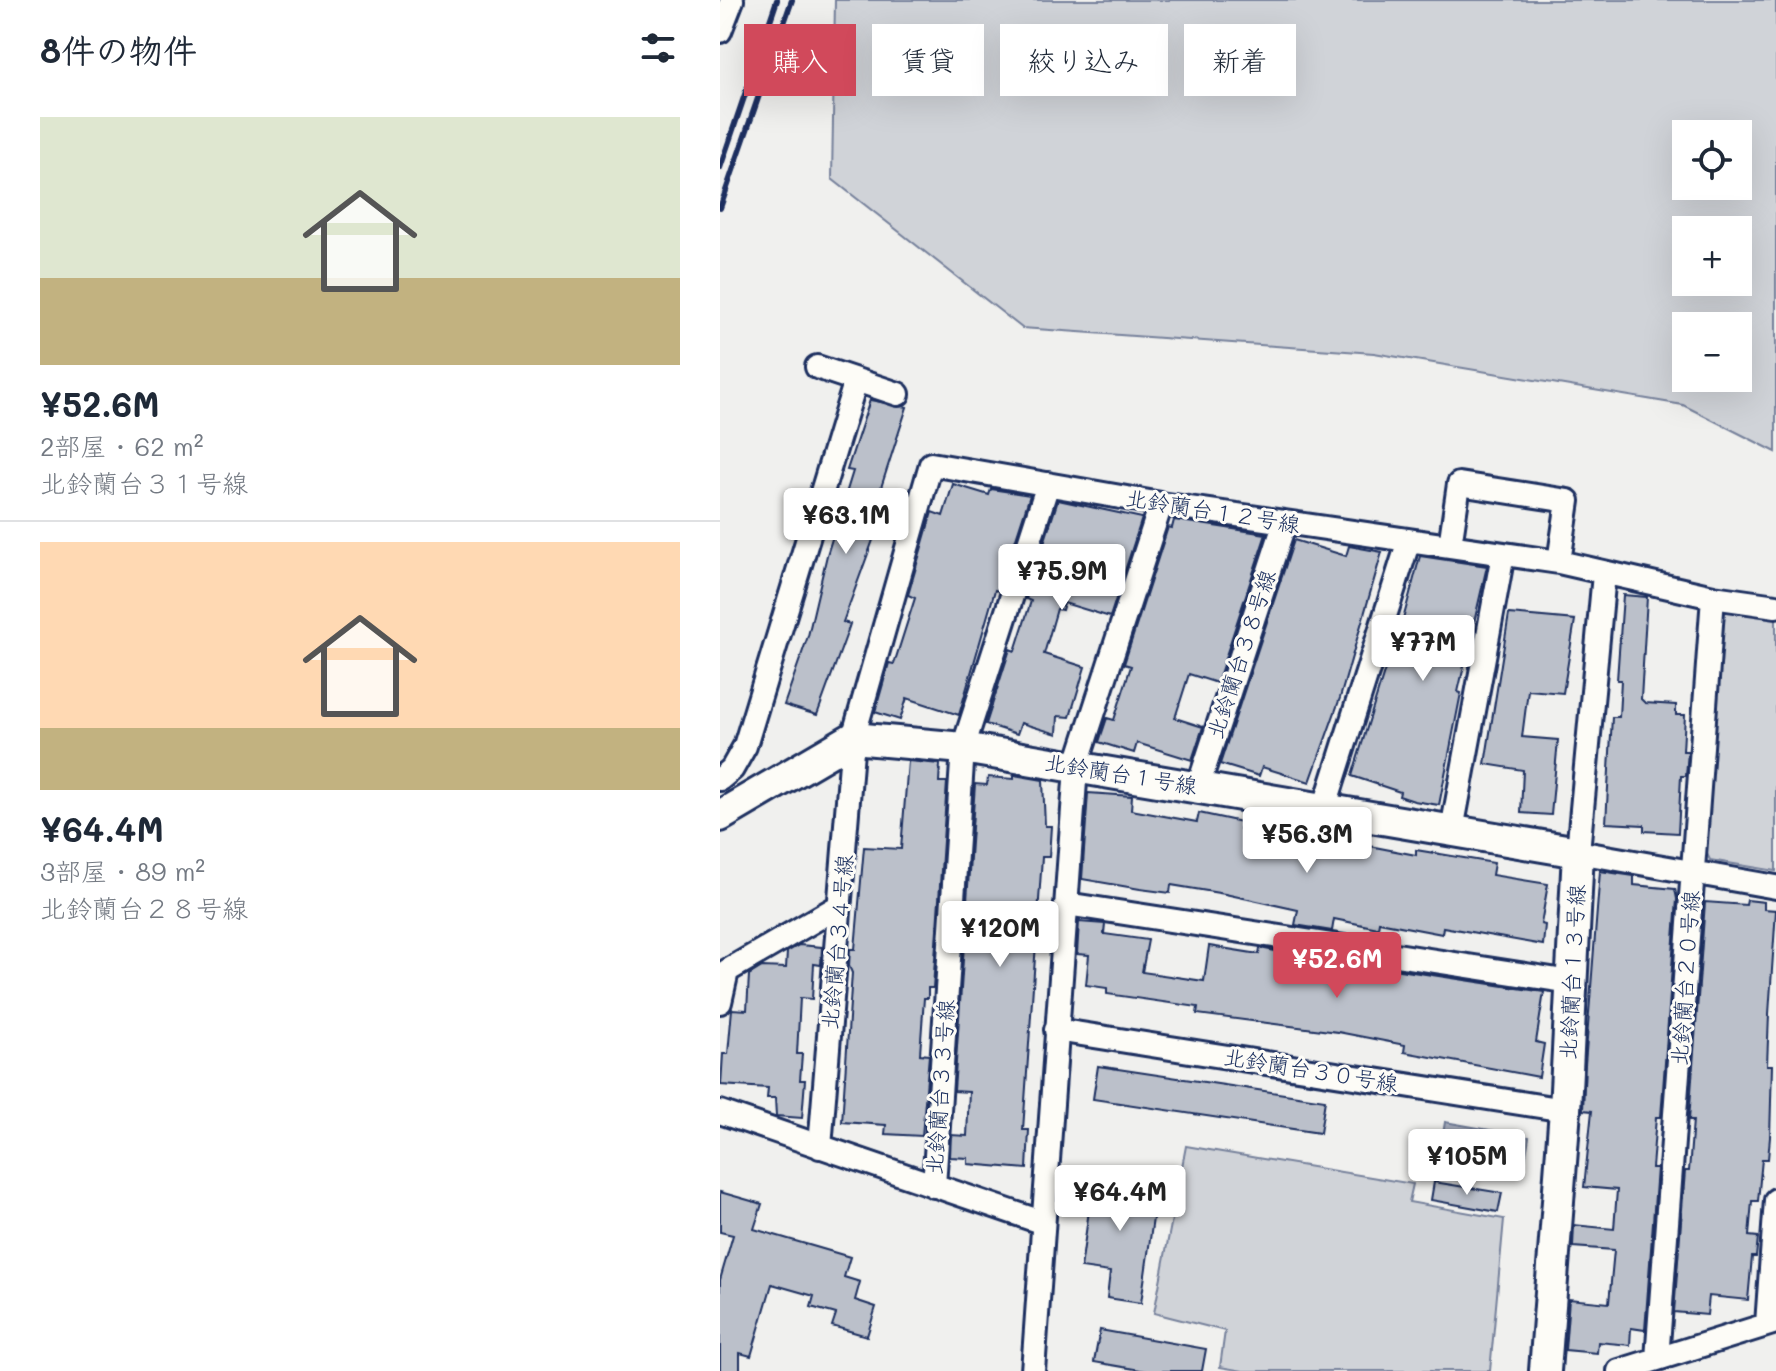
<!DOCTYPE html>
<html lang="ja">
<meta charset="utf-8">
<style>
body{margin:0;font-family:Mali,"Klee One",sans-serif;background:#f2f2f3;color:#1f2937;height:100vh;display:flex;flex-direction:column;font-size:30px;white-space:nowrap}
*{box-sizing:border-box;margin:0}
p{font-size:26px;color:#747a83}
.icon{flex:none;width:44px;height:44px;fill:none;stroke:currentColor;stroke-width:2;stroke-linecap:round;stroke-linejoin:round}
.map{position:relative;flex:1;overflow:hidden}
.side{display:flex;flex-direction:column;background:#fff;width:720px}
.side>*{flex:none}
.top-card{position:absolute;left:24px;top:24px;width:760px;height:72px;display:flex;gap:16px}
.controls{position:absolute;left:952px;top:120px;display:grid;gap:16px}
.controls a{display:grid;place-items:center;width:80px;height:80px;border-radius:0px;background:#fff;box-shadow:0 8px 32px #0002;font-size:40px}
.price{position:absolute;translate:-50% -68px;padding:0 18px;border-radius:8px;background:#fff;color:#222;font-size:26px;line-height:52px;filter:drop-shadow(0 2px 4px #0008)}
.price::after{content:'';position:absolute;left:50%;top:48px;width:24px;height:18px;margin-left:-12px;background:inherit;clip-path:polygon(0 0,100% 0,50% 100%)}
.price.selected{background:#d1495b;color:#fff}
ul{padding:0;list-style:none}
li{display:grid;align-content:center;gap:16px;height:424px;padding:0 40px}
li+li{border-top:2px solid #e0e1e3}
li span{display:grid;place-items:center;height:248px;border-radius:0px;color:#555}
li>.icon{margin-inline-start:auto}
span .icon{width:144px;height:144px;fill:#fffc;stroke-width:1}
li b{font-size:34px}
h2{display:flex;justify-content:space-between;align-items:center;height:96px;padding:0 40px;font-size:34px}
.tag{padding:0 28px;border-radius:0px;background:#fff;box-shadow:0 8px 32px #0002;font-size:28px;line-height:72px}
.tag.selected{background:#d1495b;color:#fff}
main{display:flex;flex:1;min-height:0}
.map>svg:first-child{display:block}
</style>
<main>
<section class="side">
<h2>8件の物件<svg class="icon" aria-label="filters" viewBox="0 0 24 24"><path d="M4 7h16M4 17h16"/><circle cx="9" cy="7" r="2"/><circle cx="15" cy="17" r="2"/></svg></h2>
<ul>
<li><span style="background:linear-gradient(#dfe7d0 65%,#c2b280 0)"><svg class="icon" aria-label="home" viewBox="0 0 24 24"><path d="M3 11l9-7 9 7M6 9v11h12V9"/></svg></span><div><b>¥52.6M</b><p>2部屋 · 62 m²</p><p>北鈴蘭台３１号線</p></div></li>
<li><span style="background:linear-gradient(#ffd9b3 75%,#c2b280 0)"><svg class="icon" aria-label="home" viewBox="0 0 24 24"><path d="M3 11l9-7 9 7M6 9v11h12V9"/></svg></span><div><b>¥64.4M</b><p>3部屋 · 89 m²</p><p>北鈴蘭台２８号線</p></div></li>
</ul>
</section>
<div class="map">
<svg width="1056" height="1371" viewBox="0 0 1056 1371">
<rect width="100%" height="100%" fill="#f0f0ee"/>
<filter id="ink" filterUnits="userSpaceOnUse"><feTurbulence type="fractalNoise" baseFrequency=".0125" numOctaves="2"/><feDisplacementMap in="SourceGraphic" scale="16" xChannelSelector="R" yChannelSelector="G"/><feConvolveMatrix kernelMatrix="1 2 1 2 8 2 1 2 1" color-interpolation-filters="sRGB"/></filter>
<g filter="url(#ink)">
<path fill="#d0d3d8" stroke="#76819b" stroke-width="2" fill-rule="evenodd" d="M115 0H1056V452L963 405 654 353 302 328 112 179ZM966 134H1018V186H966ZM966 230H1018V282H966ZM966 326H1018V378H966Z
M1009 610 1056 618V871L990 860 983 845 1000 617Z
M466 1146 693 1184 689 1202 784 1219 770 1371H523L500 1367 505 1331 434 1313Z"/>
<path fill="#a7adbd" stroke="#6f7b97" stroke-width="2" d="M725 1122 809 1137 803 1173 719 1158Z"/>
<g fill="none" stroke-linecap="round" stroke-linejoin="round">
<path stroke="#536184" stroke-width="2" d="M735 1132 797 1143V1161L731 1152V1135Z"/>
</g>
<path fill="#bbc0ca" stroke="#1b2f5e" stroke-width="2" d="M150 400 187 407 158 497 148 538 153 540 123 622 130 624 127 633 97 715 64 705 88 636 107 555 133 471 127 470Z
M233 484 269 495 271 489 310 495 279 591 275 590 239 715 187 698 180 720 155 712 169 663 174 664 195 598 188 595 212 512 223 516Z
M338 500 422 518 390 617 344 603 342 610 337 609 324 654 365 667 350 717 338 716 337 734 301 723 297 734 266 724 290 649 295 651 311 601 306 599Z
M454 520 546 534 497 683 469 674 455 718 483 727 472 760 417 743 414 753 379 742 387 718 394 720 411 666 404 664 448 527 452 528Z
M574 540 626 556 629 546 662 552 620 698 590 782 542 767 539 776 500 764Z
M700 556 767 566 738 692 741 693 719 805 694 801 679 796 680 792 632 776 666 666 670 668Z
M903 595 927 597 921 699 925 703 956 705V715H965L963 751H968L966 776H961L958 833 924 831V825L886 823 892 717H899L901 680H897Z
M789 614 855 620 843 693 808 690 802 737 838 740 831 815 801 813 803 770 765 764Z
M188 761 220 764 219 782H227L213 988H208V998H204L200 1054 209 1055 202 1136 165 1134 166 1125 122 1122 132 973 129 966 130 949H135L144 847 181 849Z
M294 775 323 780 325 826H331L329 857H322L303 1130H309L307 1169 248 1164V1158L230 1157 231 1135 247 1136 249 1092 234 1091 255 784 267 785 268 777 294 779Z
M368 793 412 796 411 810 477 822 479 813 521 822 520 829 577 840 638 850 639 844 696 855V850L774 863 772 875 828 884 821 924 825 925 823 945 723 927 722 934 659 922 658 928 614 919 612 931 575 925 578 910 505 894 451 885 450 893 420 889 362 879Z
M880 871 914 876V885L955 889 957 899 941 1117H936L932 1168H937L925 1330 911 1328 910 1345 878 1342 877 1353 845 1350 849 1299 889 1303 894 1250 853 1247 854 1225 894 1229 897 1190 864 1187 872 1111 863 1110 865 1065Z
M1027 900 1044 902V909L1056 910 1049 1014 1047 1065H1052L1050 1137 1048 1159H1042L1038 1201H1032L1029 1236 1038 1237 1036 1257H1032L1028 1300 989 1296 987 1315 954 1312 965 1171H969L973 1120H969L985 902 1026 905Z
M359 922 385 924 384 934 428 940 422 972 484 981 489 946 539 954 540 948 652 970 653 966 824 992 816 1042 824 1044 819 1077 684 1052 685 1045 618 1032 477 1014 478 1007 387 994V988L366 985 369 955 357 954Z
M79 945 102 947 101 965 94 964 92 999 80 998 77 1054H82L80 1080H85L82 1118 56 1116 55 1098H47L48 1088 1 1085 3 1054H8L12 1009 27 1010 29 975 42 967 66 968 67 952Z
M378 1066 605 1100 600 1133 373 1099Z
M374 1174 438 1183 421 1303 387 1298 390 1272 361 1268Z
M714 1182 782 1193 778 1212 711 1200Z
M0 1192 42 1204 34 1229 130 1257 124 1277 140 1282 135 1300 156 1307 147 1336 112 1326 116 1314 91 1307 94 1296 52 1284 31 1356 20 1353V1371H0V1280L13 1235 0 1232Z
M380 1330 486 1349 482 1371H426L374 1362Z"/>
<g fill="none" stroke-linecap="round" stroke-linejoin="round">
<g stroke="#1b2f5e" stroke-width="28">
<path id="street" d="M0 31 12 0
M97 367 178 394
M730 546 739 484 848 501 839 562
M884 574 858 852 1056 887
M0 779 12 769 25 746 136 380
M478 787 565 522
M604 809 689 540
M732 830 783 554
M346 904 851 982
M0 1002 7 971 119 906
M336 1030 845 1110
M0 1112 321 1222
M100 1147 133 738 211 464 441 504 839 562 993 597 1056 606
M214 1186 243 748 328 484
M1047 1324 1056 1200
M937 1359 993 597
M313 1371 356 767 441 504
M899 1371 1056 1322"/>
</g>
<g stroke="#1b2f5e" stroke-width="36">
<path id="secondary" d="M0 816 133 738 243 748 858 852 845 1110 825 1371"/>
</g>
<use href="#street" stroke="#fdfcf7" stroke-width="22"/>
<use href="#secondary" stroke="#fdfcf7" stroke-width="30"/>
<path stroke="#1b2f5e" stroke-width="6" d="M0 168 57 0
M0 208 72 0"/>
</g>
</g>
<g text-anchor="middle" stroke-width="6" stroke-linejoin="round" paint-order="stroke">
<g font-size="22" fill="#1b2f5e" stroke="#fdfcf7">
<text transform="translate(493 511) rotate(9)" y="8">北鈴蘭台１２号線</text>
<text transform="translate(521 654) rotate(-72)" y="8">北鈴蘭台３８号線</text>
<text transform="translate(401 774) rotate(9)" y="8">北鈴蘭台１号線</text>
<text transform="translate(117 942) rotate(-85)" y="8">北鈴蘭台３４号線</text>
<text transform="translate(852 972) rotate(-87)" y="8">北鈴蘭台１３号線</text>
<text transform="translate(965 978) rotate(-86)" y="8">北鈴蘭台２０号線</text>
<text transform="translate(591 1070) rotate(9)" y="8">北鈴蘭台３０号線</text>
<text transform="translate(220 1087) rotate(-86)" y="8">北鈴蘭台３３号線</text>
</g>
</g>
</svg>
<div class="controls">
<a><svg class="icon" aria-label="locate" viewBox="0 0 24 24"><circle cx="12" cy="12" r="6"/><path d="M12 2v4M12 18v4M2 12h4M18 12h4"/></svg></a>
<a>+</a>
<a>−</a>
</div>
<b class="price" style="left:126px;top:556px">¥63.1M</b>
<b class="price" style="left:342px;top:612px">¥75.9M</b>
<b class="price" style="left:703px;top:683px">¥77M</b>
<b class="price" style="left:587px;top:875px">¥56.3M</b>
<b class="price" style="left:280px;top:969px">¥120M</b>
<b class="price selected" style="left:617px;top:1000px">¥52.6M</b>
<b class="price" style="left:747px;top:1197px">¥105M</b>
<b class="price" style="left:400px;top:1233px">¥64.4M</b>
<div class="top-card">
<a class="tag selected">購入</a>
<a class="tag">賃貸</a>
<a class="tag">絞り込み</a>
<a class="tag">新着</a>
</div>
</div>
</main>
